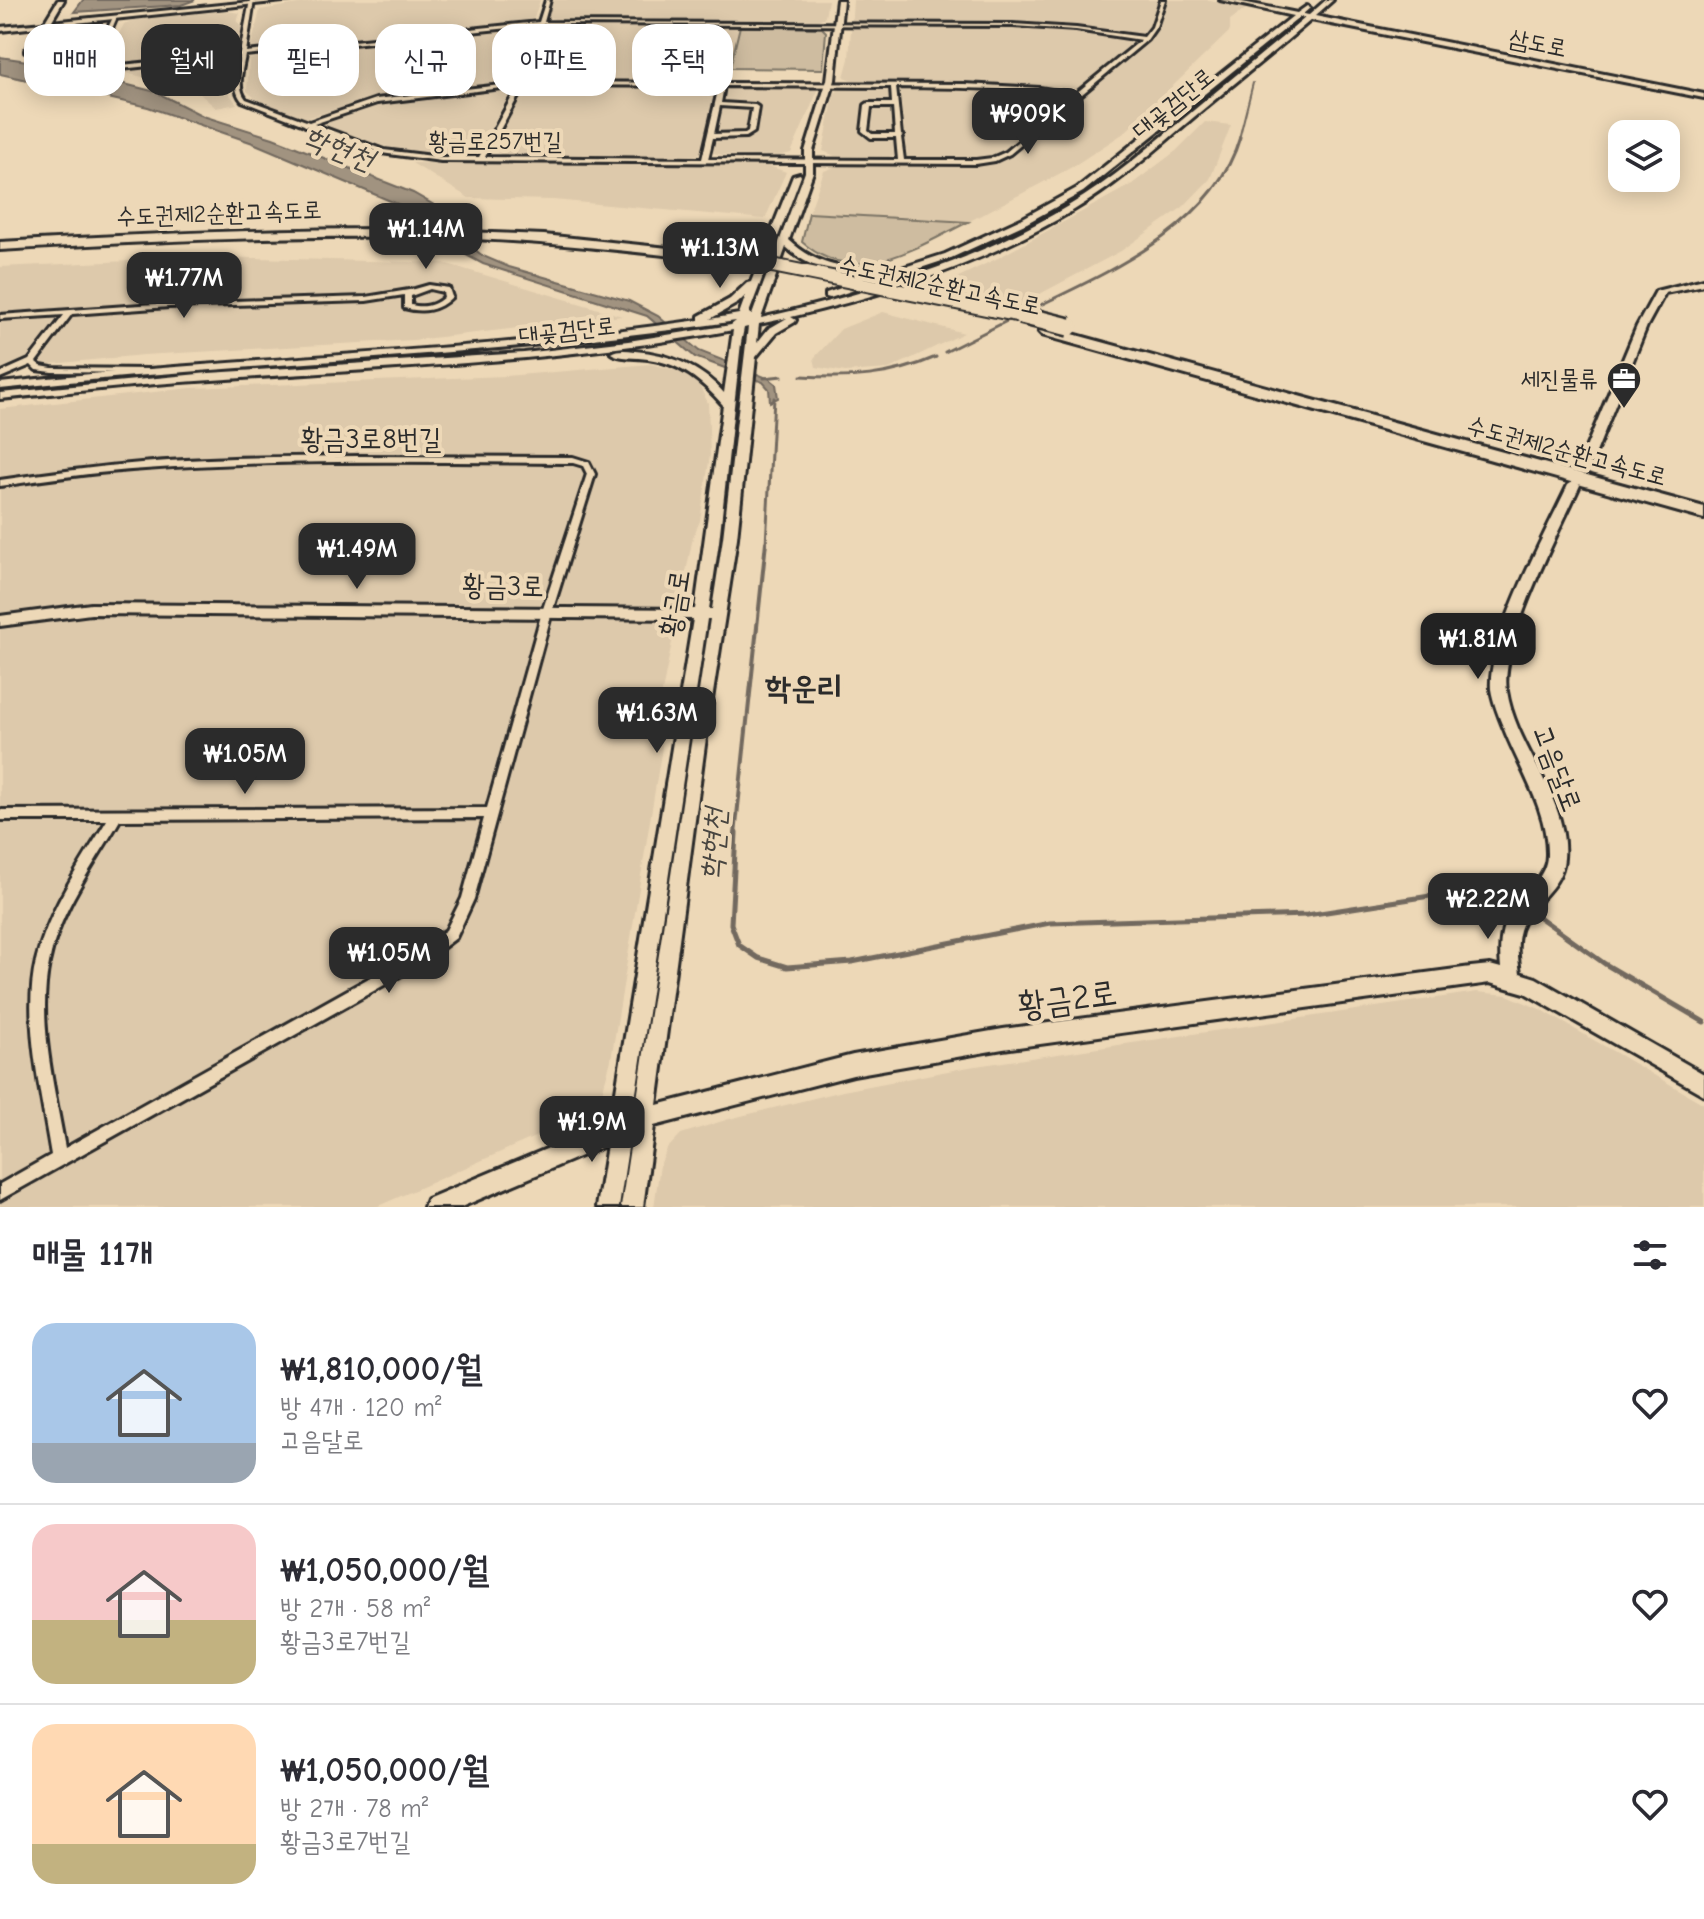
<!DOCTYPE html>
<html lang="ko">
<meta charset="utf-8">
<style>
body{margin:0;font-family:"Comic Neue","Poor Story",sans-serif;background:#f7f7f7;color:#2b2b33;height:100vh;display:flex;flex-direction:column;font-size:30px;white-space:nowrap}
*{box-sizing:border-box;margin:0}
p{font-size:26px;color:#7c7c81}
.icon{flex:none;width:44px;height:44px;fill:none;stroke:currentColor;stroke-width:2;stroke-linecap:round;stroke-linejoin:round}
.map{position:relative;height:1207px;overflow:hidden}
.details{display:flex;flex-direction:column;background:#fff;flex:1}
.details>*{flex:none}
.banner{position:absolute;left:24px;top:24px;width:800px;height:72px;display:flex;gap:16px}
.controls{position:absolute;left:1608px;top:120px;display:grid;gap:16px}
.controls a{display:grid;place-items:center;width:72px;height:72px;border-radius:16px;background:#fff;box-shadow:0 4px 20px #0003;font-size:40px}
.price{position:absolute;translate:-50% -68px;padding:0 18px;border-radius:16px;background:#2b2b2b;color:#fff;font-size:26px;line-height:52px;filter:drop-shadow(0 2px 4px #0008)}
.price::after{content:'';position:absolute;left:50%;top:48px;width:24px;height:18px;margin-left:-12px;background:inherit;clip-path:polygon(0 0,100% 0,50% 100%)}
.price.active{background:#222;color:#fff}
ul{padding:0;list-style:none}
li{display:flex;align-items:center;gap:24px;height:200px;padding:0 32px}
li+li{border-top:2px solid #e1e1e2}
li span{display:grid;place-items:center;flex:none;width:224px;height:160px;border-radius:24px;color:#555}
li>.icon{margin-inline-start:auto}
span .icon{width:96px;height:96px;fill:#fffc;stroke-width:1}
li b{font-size:34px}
h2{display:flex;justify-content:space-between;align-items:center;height:96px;padding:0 32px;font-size:34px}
.pill{padding:0 28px;border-radius:24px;background:#fff;box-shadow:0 4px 20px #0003;font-size:28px;line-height:72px}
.pill.active{background:#2b2b2b;color:#fff}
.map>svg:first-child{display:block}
</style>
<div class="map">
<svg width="1704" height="1207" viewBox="0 0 1704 1207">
<rect width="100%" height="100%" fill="#edd8b7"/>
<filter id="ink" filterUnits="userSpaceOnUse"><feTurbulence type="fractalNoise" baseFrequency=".0125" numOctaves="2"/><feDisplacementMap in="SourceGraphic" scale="16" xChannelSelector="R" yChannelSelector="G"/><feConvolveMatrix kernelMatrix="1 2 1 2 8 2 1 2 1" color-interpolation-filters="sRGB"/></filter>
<g filter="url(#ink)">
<path fill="#ddc9ab" d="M323 0H540L534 18 524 21 261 49 251 47 260 10Z
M554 0H828L825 17 814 22 557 20 548 17Z
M853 0H1210L1247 8 1230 20V31L1124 133 1072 167 968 222 809 213 824 171 837 166 908 165 899 83 856 82 844 77 849 59Z
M227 11 240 13 237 22 242 25 236 47 232 51 127 65 106 59 124 24 136 19Z
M102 22 107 23 90 57 69 59 49 54 50 49 41 50 59 29Z
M559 25 740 26 726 81H543L533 77 546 29Z
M523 27 531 30 524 57 516 78 505 83 374 98 307 118 260 103 247 91 249 60 262 55Z
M220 60 231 62 228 92 237 104 216 108 200 94 187 88 118 71Z
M538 86 709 87 718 90 703 151 697 155H502L492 149 525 91Z
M730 86 819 88 791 153 779 156 721 155 711 152 725 93Z
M847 87 889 89 896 154 889 157 835 156 823 151 834 94 839 89Z
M501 89 510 92 491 128 478 148 461 155 396 150 327 127 328 120 373 105Z
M1205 122 1231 125 1210 179 1183 207 1121 251 1019 305 942 285 1000 257 1132 184 1176 151Z
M412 163 767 165 786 172 765 219 553 200 469 198Z
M214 257 444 263 622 316 414 340 143 355 0 369V267Z
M883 312 964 333 889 369 845 372 816 367 814 358 841 329Z
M651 364 682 372 699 385 708 403 710 455 700 521 693 537 658 712 662 747 611 1060 600 1100 591 1109 546 1132 376 1207H0V409L191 388 506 376Z
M1477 992 1507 995 1542 1010 1704 1104V1207H654L660 1165 667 1149 681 1134 729 1119 843 1091 969 1067Z"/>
<path fill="#cebca0" stroke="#7c7466" stroke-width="2" d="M740 26 822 28 826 32 823 69 730 68Z
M809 213 952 221 968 222C915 248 855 289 802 242Z"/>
<path fill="#a19380" stroke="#72695e" stroke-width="2" d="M83 0H195L181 5 74 12Z
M0 57 41 63 156 92 203 116 273 138 413 193 434 205 460 238 483 256 509 267 629 301 658 316 699 351 770 379 776 384 778 398 770 402 769 389 763 382 695 357 647 316 483 264 455 249 437 226 407 208 253 143 148 107 0 74Z"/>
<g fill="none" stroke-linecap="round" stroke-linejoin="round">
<path stroke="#72695e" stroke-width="2" d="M1239 139 1253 83"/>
<path stroke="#72695e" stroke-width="3" d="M1028 311C1106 273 1214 228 1240 137
M945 352 1013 318
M801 376C850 379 890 377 936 357
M764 378 782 376
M766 544 774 398"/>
<path stroke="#72695e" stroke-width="4" d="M735 835 766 542"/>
<path stroke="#72695e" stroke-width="5" d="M736 833 731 924 739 945 758 958 787 967 852 962 1050 923 1307 915 1482 888 1521 904
M1528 909 1605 964 1704 1022"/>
<path stroke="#c6b59b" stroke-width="12" stroke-dasharray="12 6" stroke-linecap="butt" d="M1574 485 1587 460"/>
<g stroke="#2b2b2b" stroke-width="6">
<path id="street" d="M250 0H254L246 52 539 22 546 0H550L544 22 1013 24 1076 28 1144 37 1152 27 1161 0H1165L1156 27 1147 40 1010 154 995 161 976 164 441 161 381 153 309 126H305L304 125 242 101C231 88 237 72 240 56L121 69 93 60 113 17 115 16 117 17 99 59 121 65 240 53ZM543 24 1013 26 1076 30 1141 40 1075 94 1040 88 964 84 525 82ZM538 25 520 83 376 99 309 122 246 99C236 87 243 69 245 55ZM534 85 719 86 702 159 485 157 524 86ZM518 86 479 157H441L384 150 314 124 377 103ZM724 86 891 87 892 103H868L865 105 862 131 871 138H896L898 160 708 159 713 138 746 137 754 132 758 107 755 105 721 103ZM896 87C955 88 1014 87 1072 97L1006 152 992 158 976 160H904L901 137 903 136 901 135ZM720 106 752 108 748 131 745 133 714 134ZM871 107H893L895 134H872L868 131Z
M44 23 48 24 41 40 29 52H25V50L37 38Z
M429 285 449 288 452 297C438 311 423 313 404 308V295L366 301 169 307 72 314 36 362 41 366 52 368 148 369 152 371 151 373 52 372 36 370 31 365 0 378V373L29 360 64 315 0 319V315L169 303 366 297 415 289ZM430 289 443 292 444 297C434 306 424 308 411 305V296Z
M358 456 573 457 589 462 595 474 552 612 474 899 456 938 420 965 0 1200V1184L51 1155C42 1097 22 1019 36 961 48 910 80 865 107 820H0V810L487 808 542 612 587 474 583 466 573 463C430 462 288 459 145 469 97 472 48 479 0 486V480C47 473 94 467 141 463 213 457 285 457 358 456ZM484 818 462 898 446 930 410 955 65 1148C55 1090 37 1022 49 963 59 911 94 865 120 820Z"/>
</g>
<g stroke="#2b2b2b" stroke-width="6">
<path id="secondary" d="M58 0H64L51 22 271 0H293L0 31V27L44 23Z
M837 0H843L835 80 813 151V172L789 240C819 268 851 271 890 267L895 270 945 254 1021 219 1077 188 1293 16 1220 0H1232L1297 13 1307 6 1310 8 1303 14 1309 15 1326 0H1333L1315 16 1704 94V98L1311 20C1273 53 1233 84 1194 117 1156 149 1118 184 1074 210 987 262 890 294 791 317L796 320 795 322 776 333 756 357 737 538 705 745 657 1105 853 1055 1003 1029 1471 967 1490 965 1501 968C1499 947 1500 927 1512 909 1524 891 1547 878 1547 855 1548 810 1520 770 1504 729 1499 717 1493 702 1491 689 1487 640 1546 532 1568 485L1574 481 1580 485C1560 530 1499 645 1507 691 1516 749 1569 798 1564 858 1562 890 1529 903 1520 930 1516 944 1518 959 1520 973L1536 978 1704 1074V1095L1525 993 1490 983 1003 1049 853 1075 654 1126 643 1207H621L632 1134 630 1135 619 1207H597L607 1145 461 1207H424L427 1199 611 1122 693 619 91 614 0 626V616L91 604 695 609 723 405C702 381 680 363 648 359 636 357 620 359 611 353 618 349 626 350 635 351 670 354 700 366 724 393L733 330C561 362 386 368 212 380 141 384 71 392 0 399V393L209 373 524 353 628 341 731 325 736 321C492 357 245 362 0 389V383C233 357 468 354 699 320V316L730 299 747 283 751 282 793 176 800 174 801 176 749 313 752 315 805 172V151L827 80ZM1300 17 1305 18C1266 51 1227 82 1188 115 1149 147 1111 181 1068 206 973 263 868 293 761 318L786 247C813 273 850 277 886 273L826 293V297L830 298 951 258 1027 223 1083 192ZM746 295 739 314 710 319 738 303ZM787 318 768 329 757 343 759 324ZM748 327 723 538 712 609H709L719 542 741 343 744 328ZM707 619H710L635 1112 633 1113Z
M1704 279V285L1665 293 1647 326 1593 460 1591 463H1583L1581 460 1637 326 1656 291Z"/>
</g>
<g stroke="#2b2b2b" stroke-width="6">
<path id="highway" d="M386 229 544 235 745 256 752 260 745 264C647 253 548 241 449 238 299 234 149 241 0 250V242C129 235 257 229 386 229Z
M1047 327 1704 507V519L1042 335 1039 332Z"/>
</g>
<use href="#street" fill="#edd8b7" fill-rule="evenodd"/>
<use href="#secondary" fill="#edd8b7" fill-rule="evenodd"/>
<use href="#highway" fill="#edd8b7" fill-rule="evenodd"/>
<g stroke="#2b2b2b" stroke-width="17" stroke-linecap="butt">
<path id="highway-bridge-far1" d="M745 260 1028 317"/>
</g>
<g stroke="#2b2b2b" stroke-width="22" stroke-linecap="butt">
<path id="highway-bridge" d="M1021 315 1069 327"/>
</g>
<use href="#highway-bridge-far1" stroke="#edd8b7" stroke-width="13"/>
<use href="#highway-bridge" stroke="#edd8b7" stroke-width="17"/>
</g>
</g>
<defs>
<g id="office-pin" transform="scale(1.8)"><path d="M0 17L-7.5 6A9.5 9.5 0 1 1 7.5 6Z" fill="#2b2b2b" stroke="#edd8b7"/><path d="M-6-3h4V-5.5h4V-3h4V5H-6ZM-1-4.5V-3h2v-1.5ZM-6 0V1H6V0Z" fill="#fff"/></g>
</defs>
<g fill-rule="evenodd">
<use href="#office-pin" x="1624" y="379"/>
</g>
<g text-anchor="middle" stroke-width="8" stroke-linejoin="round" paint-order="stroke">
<g font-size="24" fill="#2b2b2b" stroke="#edd8b7">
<text transform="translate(1538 43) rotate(11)" y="8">삼도로</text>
<text transform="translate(1173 103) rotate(-39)" y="8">대곶검단로</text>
<text x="495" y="149">황금로257번길</text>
<text transform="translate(219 213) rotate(-2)" y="8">수도권제2순환고속도로</text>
<text transform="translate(940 285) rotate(12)" y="8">수도권제2순환고속도로</text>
<text transform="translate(567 330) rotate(-6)" y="8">대곶검단로</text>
<text transform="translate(1567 451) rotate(15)" y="8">수도권제2순환고속도로</text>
</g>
<g font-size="24" fill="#2b2b2b" stroke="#edd8b7" text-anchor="end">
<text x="1598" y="387">세진물류</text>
</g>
<g font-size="28" fill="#2b2b2b" stroke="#edd8b7">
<text x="371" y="448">황금3로8번길</text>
<text transform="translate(503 585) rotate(1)" y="10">황금3로</text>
<text transform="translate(674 603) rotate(-81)" y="10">황금로</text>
<text transform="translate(1558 768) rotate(69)" y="10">고음달로</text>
</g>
<g font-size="30" font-style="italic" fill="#484540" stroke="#edd8b7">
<text transform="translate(339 148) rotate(21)" y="10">학현천</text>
<text transform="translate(713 844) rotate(-86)" y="10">학현천</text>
</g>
<g font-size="32" font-weight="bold" fill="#2b2b2b" stroke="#edd8b7">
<text x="804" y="698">학운리</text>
</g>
<g font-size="34" fill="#2b2b2b" stroke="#edd8b7">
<text transform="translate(1067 998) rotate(-8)" y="12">황금2로</text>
</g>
</g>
</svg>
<div class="controls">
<a><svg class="icon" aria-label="layers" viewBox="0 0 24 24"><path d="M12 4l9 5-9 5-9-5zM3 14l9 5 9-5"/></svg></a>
</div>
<b class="price" style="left:1028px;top:156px">₩909K</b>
<b class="price" style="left:426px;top:271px">₩1.14M</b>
<b class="price" style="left:720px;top:290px">₩1.13M</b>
<b class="price" style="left:184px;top:320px">₩1.77M</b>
<b class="price" style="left:357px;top:591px">₩1.49M</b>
<b class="price active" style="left:1478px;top:681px">₩1.81M</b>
<b class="price" style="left:657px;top:755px">₩1.63M</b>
<b class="price" style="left:245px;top:796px">₩1.05M</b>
<b class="price" style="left:1488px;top:941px">₩2.22M</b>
<b class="price" style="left:389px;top:995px">₩1.05M</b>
<b class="price" style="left:592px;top:1164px">₩1.9M</b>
<div class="banner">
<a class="pill">매매</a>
<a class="pill active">월세</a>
<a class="pill">필터</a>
<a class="pill">신규</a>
<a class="pill">아파트</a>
<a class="pill">주택</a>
</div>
</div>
<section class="details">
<h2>매물 11개<svg class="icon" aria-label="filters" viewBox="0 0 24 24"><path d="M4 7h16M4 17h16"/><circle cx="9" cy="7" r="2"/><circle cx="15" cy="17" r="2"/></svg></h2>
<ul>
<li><span style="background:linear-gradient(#a9c7e8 75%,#9aa5b1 0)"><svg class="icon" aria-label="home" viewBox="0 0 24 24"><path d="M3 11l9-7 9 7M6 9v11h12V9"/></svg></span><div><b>₩1,810,000/월</b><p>방 4개 · 120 m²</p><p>고음달로</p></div><svg class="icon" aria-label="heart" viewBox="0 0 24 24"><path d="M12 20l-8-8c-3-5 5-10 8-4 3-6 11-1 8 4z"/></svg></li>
<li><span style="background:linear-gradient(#f6c9c9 60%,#c2b280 0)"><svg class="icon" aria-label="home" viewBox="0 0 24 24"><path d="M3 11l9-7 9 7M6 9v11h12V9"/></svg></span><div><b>₩1,050,000/월</b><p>방 2개 · 58 m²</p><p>황금3로7번길</p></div><svg class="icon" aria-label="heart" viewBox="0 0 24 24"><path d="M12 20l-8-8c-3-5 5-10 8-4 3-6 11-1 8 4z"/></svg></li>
<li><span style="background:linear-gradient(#ffd9b3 75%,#c2b280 0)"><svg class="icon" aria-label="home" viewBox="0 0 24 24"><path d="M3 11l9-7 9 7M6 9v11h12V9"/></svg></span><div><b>₩1,050,000/월</b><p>방 2개 · 78 m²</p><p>황금3로7번길</p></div><svg class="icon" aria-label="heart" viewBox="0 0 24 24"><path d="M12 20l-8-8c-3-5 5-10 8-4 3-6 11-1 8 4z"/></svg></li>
</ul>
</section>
